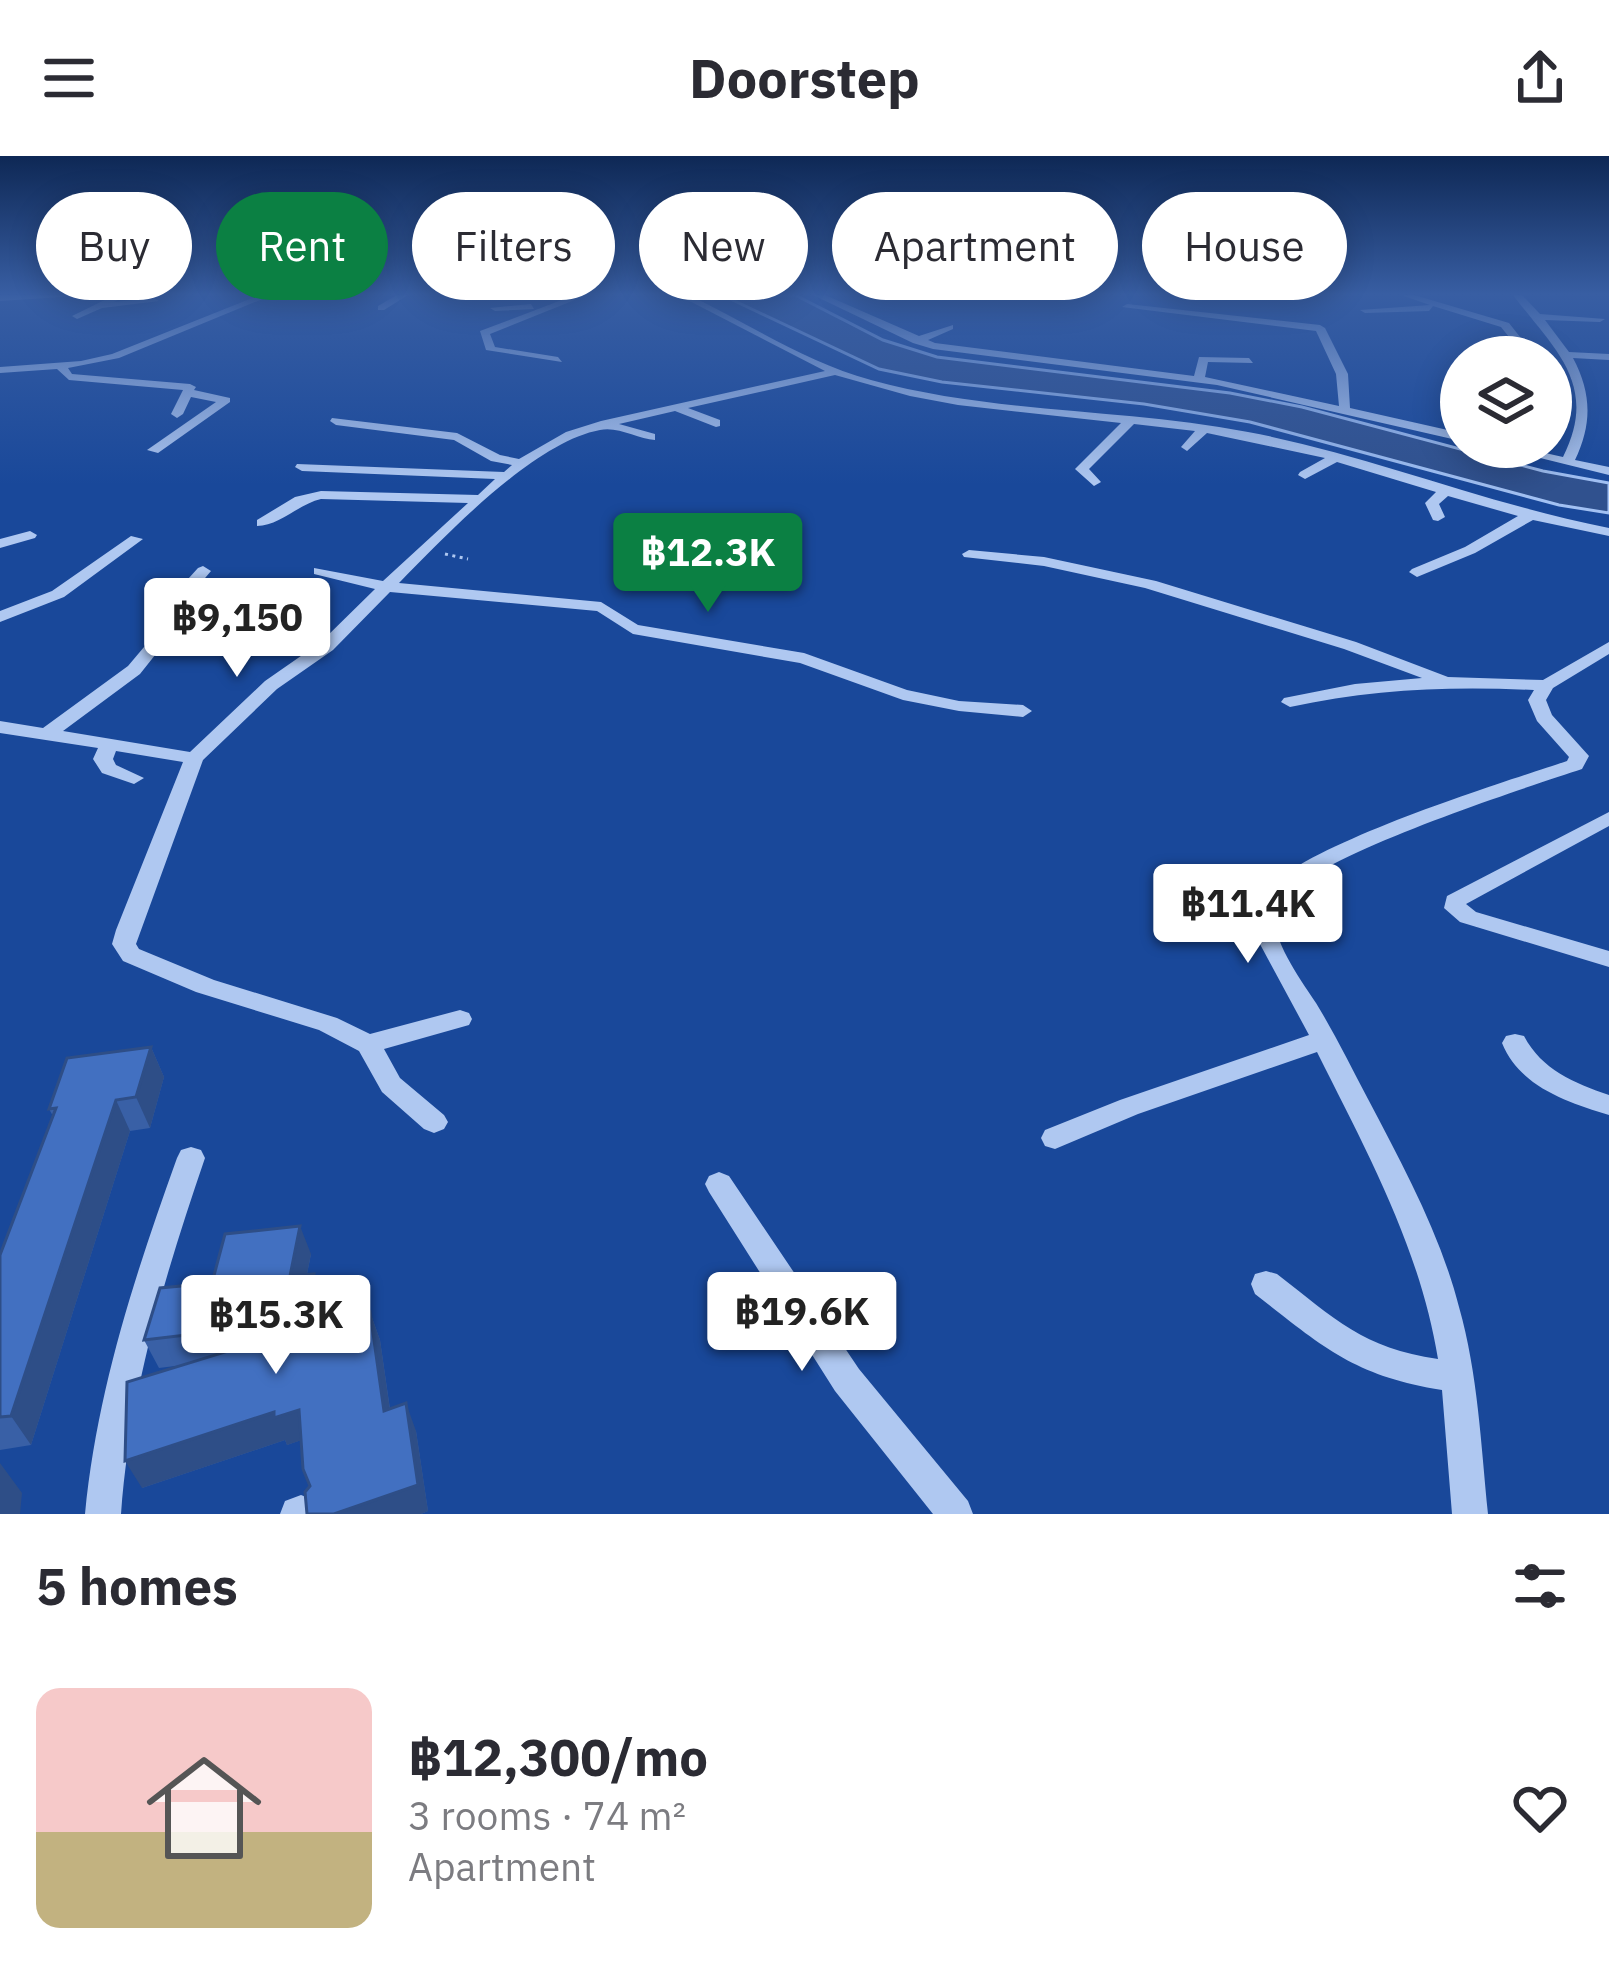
<!DOCTYPE html>
<meta charset="utf-8">
<style>
body{margin:0;font-family:"IBM Plex Sans",sans-serif;background:#f7f7f7;color:#2b2b33;height:100vh;display:flex;flex-direction:column;font-size:45px;white-space:nowrap}
*{box-sizing:border-box;margin:0}
p{font-size:39px;color:#7c7c81}
.icon{flex:none;width:66px;height:66px;fill:none;stroke:currentColor;stroke-width:2;stroke-linecap:round;stroke-linejoin:round}
.map{position:relative;height:1358px;overflow:hidden}
.sheet{display:flex;flex-direction:column;background:#fff;flex:1}
.sheet>*{flex:none}
.top-card{position:absolute;left:36px;top:36px;width:1539px;height:108px;display:flex;gap:24px}
.fabs{position:absolute;left:1440px;top:180px;display:grid;gap:24px}
.fabs a{display:grid;place-items:center;width:132px;height:132px;border-radius:50%;background:#fff;box-shadow:0 6px 30px #0003;font-size:60px}
.price{position:absolute;translate:-50% -102px;padding:0 27px;border-radius:12px;background:#fff;color:#222;font-size:39px;line-height:78px;filter:drop-shadow(0 3px 6px #0008)}
.price::after{content:'';position:absolute;left:50%;top:72px;width:36px;height:27px;margin-left:-18px;background:inherit;clip-path:polygon(0 0,100% 0,50% 100%)}
.price.current{background:#0b8043;color:#fff}
ul{padding:0;list-style:none}
li{display:flex;align-items:center;gap:36px;height:300px;padding:0 36px}
li+li{border-top:3px solid #e1e1e2}
li span{display:grid;place-items:center;flex:none;width:336px;height:240px;border-radius:24px;color:#555}
li>.icon{margin-inline-start:auto}
span .icon{width:144px;height:144px;fill:#fffc;stroke-width:1}
li b{font-size:51px}
h2{display:flex;justify-content:space-between;align-items:center;height:144px;padding:0 36px;font-size:51px}
.tag{padding:0 42px;border-radius:54px;background:#fff;box-shadow:0 6px 30px #0003;font-size:42px;line-height:108px}
.tag.current{background:#0b8043;color:#fff}
header{display:flex;justify-content:space-between;align-items:center;height:156px;padding:0 36px;background:#fff;font-size:54px;font-weight:700}
.map>svg:first-child{display:block}
</style>
<header><svg class="icon" aria-label="menu" viewBox="0 0 24 24"><path d="M4 6h16M4 12h16M4 18h16"/></svg>Doorstep<svg class="icon" aria-label="share" viewBox="0 0 24 24"><path d="M12 15V3M7 8l5-5 5 5M5 13v7h14v-7"/></svg></header>
<div class="map">
<svg width="1609" height="1358" viewBox="0 0 1609 1358">
<rect width="100%" height="100%" fill="#19489a"/>
<path fill="#30518e" stroke="#a2c1f3" stroke-width="3" d="M722 139H795L883 184 937 201 1230 237 1302 251 1543 315 1609 327V357L1559 349 1250 266 1144 248 942 226 879 213Z"/>
<g fill="none" stroke-linecap="round" stroke-linejoin="round">
<path stroke="#afc8f1" stroke-width="3" stroke-dasharray="3 4.5" stroke-linecap="butt" d="M445 398 468 403"/>
<path fill="#afc8f1" fill-rule="evenodd" d="M0 139H91L0 145Z
M115 139H127L114 146 154 142 159 145 102 152 77 163 72 160Z
M260 139H272L119 202 68 212 72 218 190 228 196 231 194 234 230 242V246L158 297 147 294 216 246 191 241 183 258 177 262 171 258 183 234 69 224 57 213 0 217V211L81 205 112 198Z
M397 139H408L384 154H378V150Z
M575 139H587L490 178 495 191 558 201 562 206 486 194 480 175Z
M678 139H689C749 168 806 206 871 224 995 258 1123 252 1248 276 1370 299 1486 348 1609 372V380L1533 364 1475 397 1417 421 1409 416 1412 413 1465 391 1518 360 1448 340 1439 348 1445 361 1438 365 1433 364 1425 347 1436 336 1337 306 1305 323 1298 319 1300 316 1325 302 1207 277 1187 295 1181 291 1195 275 1134 268 1089 313 1101 326 1094 330 1075 313 1121 267 958 249 910 240 835 219 688 252 720 264V270L716 271 675 255 619 268 655 278V284C638 283 618 270 600 274 534 286 446 379 399 427L601 446 638 469 804 497 907 534 959 545 1023 549 1032 555 1023 561 959 555 903 544 800 507 633 478 597 455 390 436 333 494 277 533 203 604 136 788 139 793 214 824 337 862 370 878 460 854 469 857 472 863 469 869 384 893 400 922 444 959 448 966 444 973 434 977 424 973 382 936 359 895 319 874 196 836 123 805 112 788 116 774 183 606 116 595 113 603 116 609 144 622 134 628 102 617 93 603 98 592 0 577V565L43 572 128 510 155 478 169 444 198 412 203 410 211 415 183 448 171 479 140 518 63 575 190 596 265 525 321 486 375 433 314 418V412L383 425 468 347 321 343C299 348 279 370 257 370V364L295 341 321 335 478 339 495 323 302 315 295 311 297 308 504 316 512 309 491 305 454 284 336 269 330 265 332 262 457 277 500 299 519 303 566 276 601 265 825 215Z
M813 139H825L919 180 953 169V173L928 184 935 187 1194 220 1199 201 1249 202 1253 207 1208 206 1205 221 1339 250 1336 218 1316 175 1122 151 1127 148 1320 169 1325 172 1348 218 1350 252 1461 277V285L1217 229 933 193 913 187Z
M1401 139H1414L1509 167 1536 201H1525L1501 171 1433 150 1429 155 1365 157 1360 154 1430 149Z
M1513 139H1522L1540 158 1605 163 1600 166 1545 164 1569 196 1609 198V204L1573 202C1592 238 1592 268 1575 304L1609 311V319L1495 291H1518L1563 301C1600 228 1553 192 1513 139Z
M531 148 534 153 495 155 490 152Z
M30 375 37 379 35 382 0 392V383Z
M131 380 143 383 64 441 0 466V455L52 435Z
M969 394 1044 401 1156 425 1356 486 1448 521 1543 524 1609 486V498L1553 532 1546 544 1552 559 1589 600 1582 613C1525 632 1302 703 1277 749 1263 773 1303 827 1316 847 1335 878 1351 911 1368 943 1403 1010 1440 1077 1459 1151 1478 1218 1481 1289 1488 1358H1452L1442 1234C1354 1220 1323 1191 1255 1138L1251 1128 1255 1118 1266 1115 1277 1118C1335 1163 1363 1192 1438 1203 1420 1092 1367 996 1317 896L1138 958 1055 993 1045 990 1041 982 1045 974 1120 944 1309 879 1254 777C1252 768 1249 759 1253 750 1273 696 1508 625 1567 605L1569 601 1537 565 1528 544 1534 534C1451 530 1371 533 1290 551L1281 546 1284 542 1355 528 1422 522 1344 493 1145 432 1044 410 964 401 962 398Z
M1609 656V670L1466 748 1476 756 1609 795V811L1460 766 1444 752 1447 740Z
M1515 878 1524 880C1542 914 1574 927 1609 939V959C1567 946 1520 931 1502 887L1506 880Z
M191 991 201 994 205 1002C165 1119 130 1234 121 1358H85C97 1234 135 1119 177 1002L181 994Z
M719 1016 729 1020 859 1213 968 1345 973 1358H933L835 1235 709 1036 705 1028 709 1020Z
M301 1339 314 1344 318 1358H280L285 1345Z"/>
</g>
<path fill="#3960a6" d="M151 891 164 921 150 972 130 975 31 1289 0 1294V1099L53 960 49 953Z
M311 1098 307 1118H314L325 1146 320 1171 370 1156 380 1184 390 1253 416 1275 428 1355 421 1358H307L310 1330 301 1284 287 1289 285 1284 142 1332 183 1209 159 1212 144 1184 212 1127Z"/>
<path fill="#2e4e87" d="M151 891 164 921 150 972 136 941Z
M116 944 130 975 31 1289 11 1260Z
M300 1070 311 1098 301 1148 290 1120Z
M314 1118 325 1146 314 1205 303 1177Z
M370 1156 380 1184 394 1282 384 1255Z
M406 1247 416 1275 428 1355 421 1358H334Z
M299 1254 311 1281 287 1289 285 1284 142 1332 125 1305 274 1256Z
M0 1307 22 1337 20 1358H0Z"/>
<path fill="#4270c1" stroke="#2e4e87" stroke-width="3" d="M151 891 136 941 116 944 11 1260 0 1261V1099L56 952 49 953 67 902Z
M300 1070 290 1120 314 1118 303 1177 370 1156 384 1255 406 1247 418 1329 334 1358H307L305 1336 310 1330 303 1313 299 1254 274 1262V1256L125 1305 127 1226 264 1184 262 1170 144 1184 160 1132 212 1127 225 1078Z"/>
<linearGradient id="sky" x2="0" y2="1"><stop stop-color="#0e2855"/><stop offset="0.42" stop-color="#385ea3"/><stop offset="1" stop-color="#385ea3" stop-opacity="0"/></linearGradient>
<rect width="1609" height="329" fill="url(#sky)"/>
</svg>
<div class="fabs">
<a><svg class="icon" aria-label="layers" viewBox="0 0 24 24"><path d="M12 4l9 5-9 5-9-5zM3 14l9 5 9-5"/></svg></a>
</div>
<b class="price current" style="left:708px;top:459px">฿12.3K</b>
<b class="price" style="left:237px;top:524px">฿9,150</b>
<b class="price" style="left:1248px;top:810px">฿11.4K</b>
<b class="price" style="left:802px;top:1218px">฿19.6K</b>
<b class="price" style="left:276px;top:1221px">฿15.3K</b>
<div class="top-card">
<a class="tag">Buy</a>
<a class="tag current">Rent</a>
<a class="tag">Filters</a>
<a class="tag">New</a>
<a class="tag">Apartment</a>
<a class="tag">House</a>
</div>
</div>
<section class="sheet">
<h2>5 homes<svg class="icon" aria-label="filters" viewBox="0 0 24 24"><path d="M4 7h16M4 17h16"/><circle cx="9" cy="7" r="2"/><circle cx="15" cy="17" r="2"/></svg></h2>
<ul>
<li><span style="background:linear-gradient(#f6c9c9 60%,#c2b280 0)"><svg class="icon" aria-label="home" viewBox="0 0 24 24"><path d="M3 11l9-7 9 7M6 9v11h12V9"/></svg></span><div><b>฿12,300/mo</b><p>3 rooms · 74 m²</p><p>Apartment</p></div><svg class="icon" aria-label="heart" viewBox="0 0 24 24"><path d="M12 20l-8-8c-3-5 5-10 8-4 3-6 11-1 8 4z"/></svg></li>
</ul>
</section>
